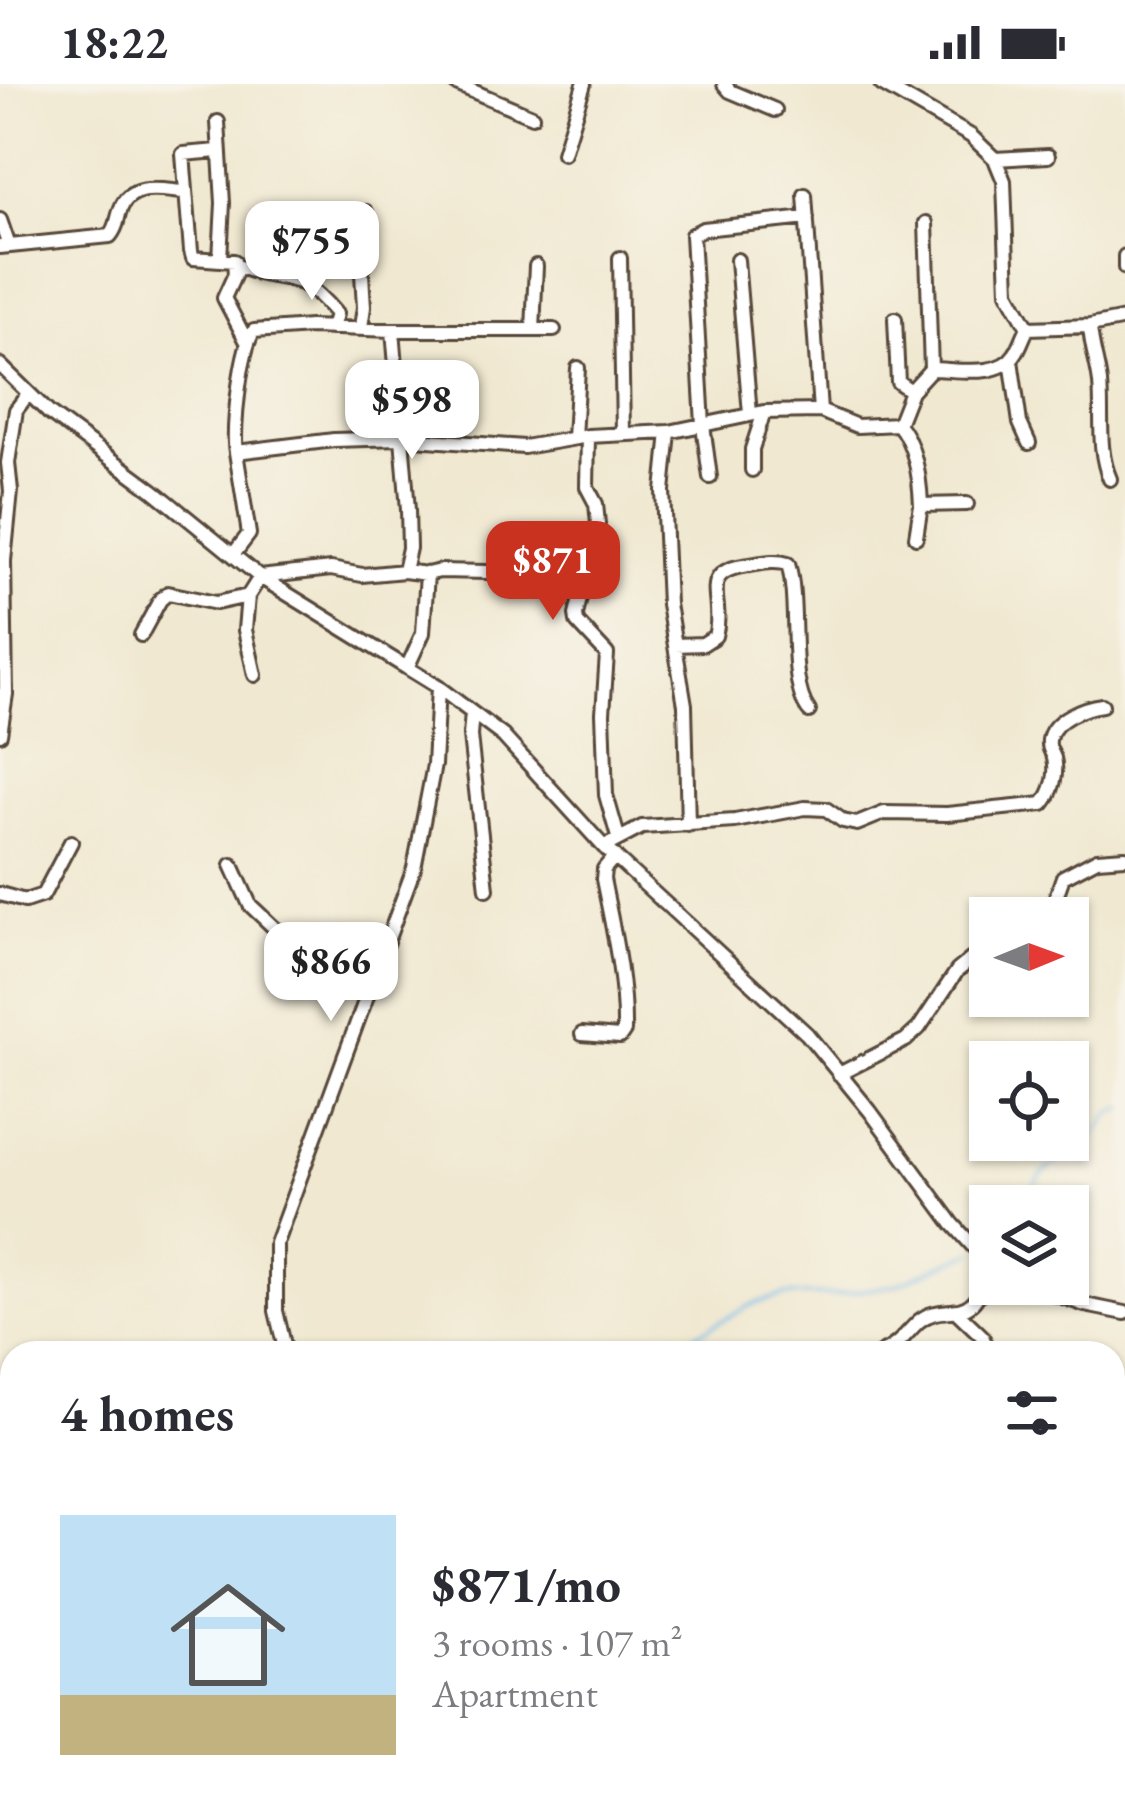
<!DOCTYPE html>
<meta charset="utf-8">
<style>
body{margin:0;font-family:"EB Garamond",serif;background:#f7f7f7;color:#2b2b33;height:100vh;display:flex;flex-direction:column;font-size:45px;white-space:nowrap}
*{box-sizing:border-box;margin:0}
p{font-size:39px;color:#7c7c81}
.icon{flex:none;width:66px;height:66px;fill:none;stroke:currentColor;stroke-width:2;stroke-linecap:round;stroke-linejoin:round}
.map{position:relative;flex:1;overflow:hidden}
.side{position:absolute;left:0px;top:1257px;width:1125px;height:468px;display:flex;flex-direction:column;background:#fff;border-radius:36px 36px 0 0;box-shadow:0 3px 9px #0004}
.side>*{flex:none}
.needle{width:78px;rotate:89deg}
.buttons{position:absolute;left:969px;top:813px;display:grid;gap:24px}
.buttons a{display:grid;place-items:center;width:120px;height:120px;border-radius:0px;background:#fff;box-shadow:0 3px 9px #0004;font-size:60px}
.price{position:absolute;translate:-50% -102px;padding:0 27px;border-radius:24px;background:#fff;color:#222;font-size:39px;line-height:78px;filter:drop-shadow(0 3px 6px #0008)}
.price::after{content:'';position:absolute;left:50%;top:72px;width:36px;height:27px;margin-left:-18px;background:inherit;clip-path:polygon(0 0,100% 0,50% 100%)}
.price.on{background:#c8321e;color:#fff}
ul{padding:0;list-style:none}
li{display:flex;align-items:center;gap:36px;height:300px;padding:0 60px}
li span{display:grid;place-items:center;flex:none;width:336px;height:240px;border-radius:0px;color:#555}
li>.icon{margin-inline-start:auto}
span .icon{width:144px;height:144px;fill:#fffc;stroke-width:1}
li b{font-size:51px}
h2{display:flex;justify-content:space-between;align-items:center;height:144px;padding:0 60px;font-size:51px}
.status{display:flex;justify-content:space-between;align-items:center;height:84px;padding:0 60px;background:#fff;direction:ltr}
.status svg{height:33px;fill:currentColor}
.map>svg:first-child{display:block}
</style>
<div class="status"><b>18:22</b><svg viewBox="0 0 49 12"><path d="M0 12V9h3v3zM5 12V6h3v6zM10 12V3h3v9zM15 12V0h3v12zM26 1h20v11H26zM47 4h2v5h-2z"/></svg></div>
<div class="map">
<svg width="1125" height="1725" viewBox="0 0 1125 1725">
<rect width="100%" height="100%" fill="#f7f3e8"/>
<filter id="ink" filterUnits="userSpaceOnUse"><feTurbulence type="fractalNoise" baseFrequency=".00833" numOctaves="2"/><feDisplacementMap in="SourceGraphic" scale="24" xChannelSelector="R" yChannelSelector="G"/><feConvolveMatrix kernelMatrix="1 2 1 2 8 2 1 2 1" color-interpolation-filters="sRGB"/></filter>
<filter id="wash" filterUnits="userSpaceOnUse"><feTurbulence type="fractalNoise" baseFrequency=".004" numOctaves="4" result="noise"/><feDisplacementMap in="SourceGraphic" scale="48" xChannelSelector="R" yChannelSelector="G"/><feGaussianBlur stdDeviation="2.7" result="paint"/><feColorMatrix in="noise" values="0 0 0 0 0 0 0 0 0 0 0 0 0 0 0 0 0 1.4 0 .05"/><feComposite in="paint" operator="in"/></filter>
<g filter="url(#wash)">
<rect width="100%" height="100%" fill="#f0e8d0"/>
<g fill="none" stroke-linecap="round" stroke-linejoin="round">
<path stroke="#73bceb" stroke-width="3" d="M1020 1122 1042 1090 1068 1069 1084 1065 1112 1028 1125 1024
M983 1159 990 1152
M552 1269 595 1262 623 1268 678 1260 753 1220 785 1211H835L895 1201 973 1168
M0 1370 12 1374"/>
</g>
</g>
<g filter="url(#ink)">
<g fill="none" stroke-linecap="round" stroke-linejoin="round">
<g stroke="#564639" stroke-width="18">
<path id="minor" d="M456 0 532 32
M724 0 730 7 775 26
M881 0 971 52 995 75 1004 97 1008 208 1028 244
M218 38 223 119 220 175
M218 67 183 70 191 167 193 174 234 177 235 190 224 214 246 256
M563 69 584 0
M995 75 1048 72
M805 111 820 327
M0 136 9 162
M0 163 110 152C119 141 116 136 121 124 131 98 163 107 185 108
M1125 172V184
M620 174 623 350
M737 176 750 330
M237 182C285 202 296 181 336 230L332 244
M895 235 898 298 911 307
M1090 242C1091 263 1098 280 1100 299 1103 331 1097 366 1110 395
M361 243 364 223 359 139 366 128
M393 246H554
M533 246 536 182
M1011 276 1020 339 1029 359
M0 281 49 329 153 406 260 493 438 603 503 652 604 763 807 950 870 1027 953 1140 990 1181
M931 285C956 285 999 295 1015 270 1021 262 1023 252 1028 244L1090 242 1125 235
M395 287H463
M898 340 911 307 931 285 926 139
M898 340C915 360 920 395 921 421L967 420
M588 352 587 403 596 420 598 440 576 531 577 538 607 570 603 629 606 711 618 753
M574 354 578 284
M236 368C232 347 241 262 254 247L310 243 393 246 408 426 409 464 404 487
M752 386V365L764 328
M710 393 703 341 692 151 703 145 807 134
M916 453 921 421
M233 471 249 450 236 368 334 356 401 354 524 363 588 352 669 348
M248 512 245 546 255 591
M141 551 160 516 168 509 216 519 248 512 260 493 331 485 362 491 404 487 427 490
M675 561 703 560 715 552C726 515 694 487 750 481 763 479 775 476 788 480 800 519 787 599 809 627
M407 584 423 549 427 490 440 487 584 490
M0 611 6 610 4 477 11 407 8 379 16 326 28 310
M472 629 470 652 487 805
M0 650 6 610
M688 741 685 621 668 520 663 407 669 348 764 328 820 327 857 342 898 340
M604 763 642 743 735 737 805 724 826 725 843 737 857 740 884 729 947 730 1043 720C1052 709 1058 690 1054 674 1051 665 1048 666 1049 656 1052 635 1085 623 1102 621
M232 781 250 821 303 871 378 882
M0 810 25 817 43 811 71 758
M1039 834 1052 824 1063 793 1097 775 1125 773
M582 950 620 953 624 947C625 895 613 846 603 795L604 785 615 772
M839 990 906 956 919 944 957 887 990 860
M1027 1200 1085 1221 1125 1229
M958 1229 982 1252 989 1269
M286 1269 276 1227V1159L414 784 434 681 438 603
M881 1269C900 1261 905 1250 919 1237 947 1214 977 1249 987 1179
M0 1519 12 1512
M1113 1522 1125 1500
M1113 1601 1125 1603
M445 1713 449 1725
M0 1716 14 1713"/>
</g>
<use href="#minor" stroke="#fff" stroke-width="12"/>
</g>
</g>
</svg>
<div class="buttons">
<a><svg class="needle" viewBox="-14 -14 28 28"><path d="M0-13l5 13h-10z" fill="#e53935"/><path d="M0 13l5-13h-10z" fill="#7c7c81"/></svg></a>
<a><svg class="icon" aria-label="locate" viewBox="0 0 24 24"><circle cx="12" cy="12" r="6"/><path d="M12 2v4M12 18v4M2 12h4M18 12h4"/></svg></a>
<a><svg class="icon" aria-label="layers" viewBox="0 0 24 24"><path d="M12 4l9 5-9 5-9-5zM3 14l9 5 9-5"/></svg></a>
</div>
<b class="price" style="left:312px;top:219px">$755</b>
<b class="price" style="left:412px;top:378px">$598</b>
<b class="price on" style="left:553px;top:539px">$871</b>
<b class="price" style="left:331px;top:940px">$866</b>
<section class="side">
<h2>4 homes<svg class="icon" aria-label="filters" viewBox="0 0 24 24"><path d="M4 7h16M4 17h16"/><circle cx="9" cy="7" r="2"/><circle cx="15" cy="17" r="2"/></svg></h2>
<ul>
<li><span style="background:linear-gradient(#bfe0f5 75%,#c2b280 0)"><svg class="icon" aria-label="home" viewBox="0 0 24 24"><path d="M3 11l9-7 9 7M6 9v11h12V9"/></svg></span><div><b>$871/mo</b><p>3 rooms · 107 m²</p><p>Apartment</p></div></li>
</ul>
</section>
</div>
